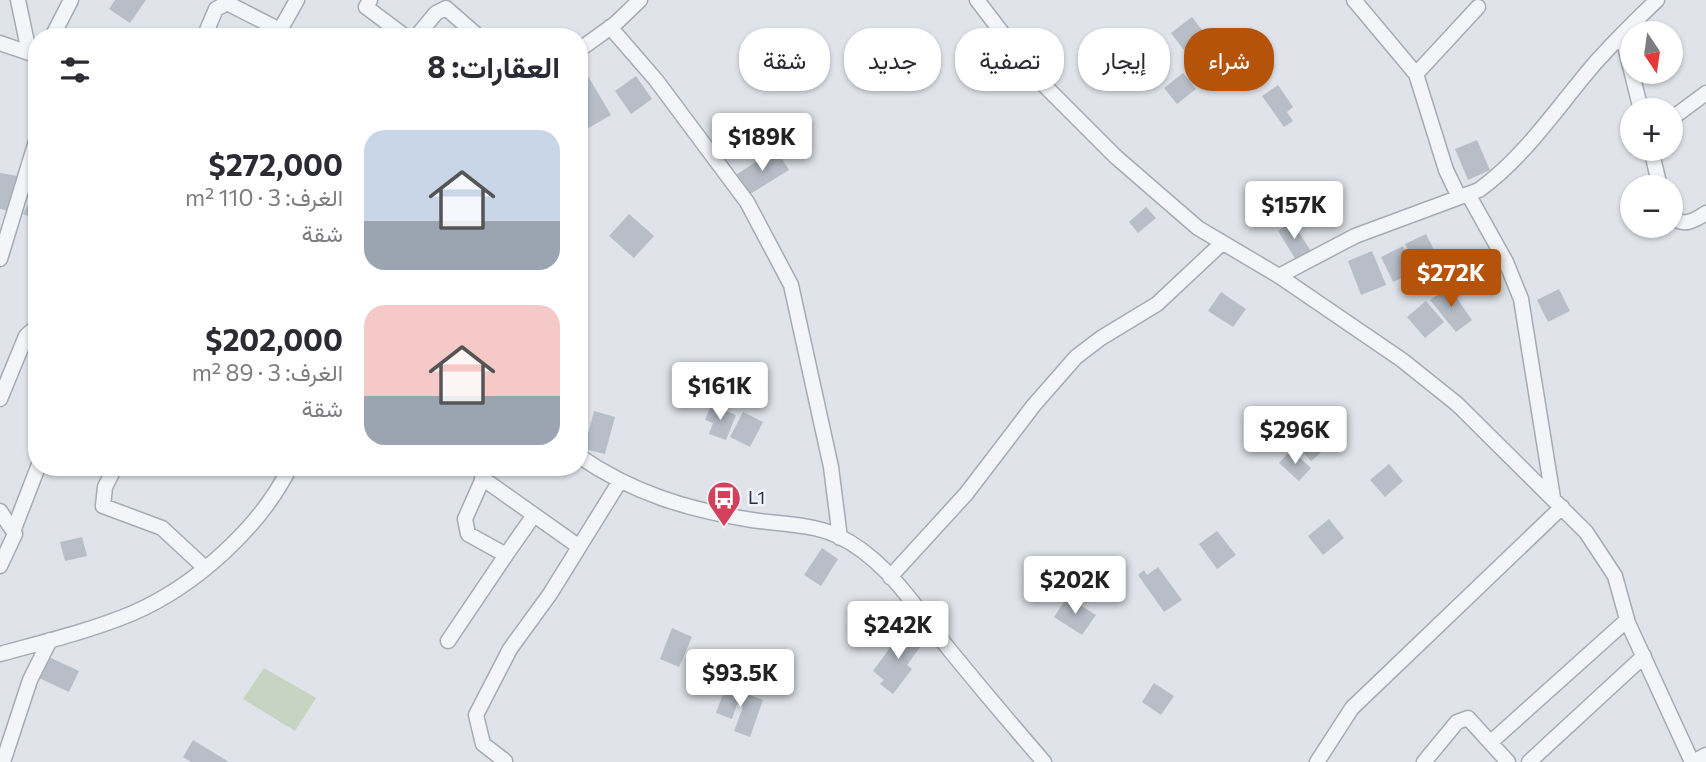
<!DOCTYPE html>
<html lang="ar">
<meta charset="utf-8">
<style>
body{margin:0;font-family:Commissioner,Vazirmatn,sans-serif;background:#f7f7f7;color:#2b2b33;direction:rtl;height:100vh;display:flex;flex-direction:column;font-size:26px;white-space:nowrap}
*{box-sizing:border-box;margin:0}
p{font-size:23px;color:#7c7c81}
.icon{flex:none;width:38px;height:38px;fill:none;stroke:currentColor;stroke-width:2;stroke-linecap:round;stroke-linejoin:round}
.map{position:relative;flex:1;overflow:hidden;direction:ltr}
.drawer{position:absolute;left:28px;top:28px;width:560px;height:448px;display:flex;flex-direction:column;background:#fff;border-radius:28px;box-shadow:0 2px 5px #0004;direction:rtl}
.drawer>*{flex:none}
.hud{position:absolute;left:609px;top:28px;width:665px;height:63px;direction:rtl;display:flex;gap:14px}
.needle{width:46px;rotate:167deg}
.controls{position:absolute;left:1620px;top:21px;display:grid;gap:14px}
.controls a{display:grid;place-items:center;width:63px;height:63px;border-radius:50%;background:#fff;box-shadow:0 2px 5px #0004;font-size:35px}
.price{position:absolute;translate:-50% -60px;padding:0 16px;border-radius:7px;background:#fff;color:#222;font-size:23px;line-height:46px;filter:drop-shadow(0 2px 4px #0008)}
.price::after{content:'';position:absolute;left:50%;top:42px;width:21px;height:16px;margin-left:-10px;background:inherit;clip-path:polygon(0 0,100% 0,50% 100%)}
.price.current{background:#b45309;color:#fff}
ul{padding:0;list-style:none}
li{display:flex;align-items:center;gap:21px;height:175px;padding:0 28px}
li span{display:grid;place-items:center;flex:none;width:196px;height:140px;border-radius:21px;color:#555}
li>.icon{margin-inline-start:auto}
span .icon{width:84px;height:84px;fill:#fffc;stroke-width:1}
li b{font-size:30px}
h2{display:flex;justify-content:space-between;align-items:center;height:84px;padding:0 28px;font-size:30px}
.chip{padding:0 24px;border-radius:28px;background:#fff;box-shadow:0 2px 5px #0004;font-size:24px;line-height:63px}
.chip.current{background:#b45309;color:#fff}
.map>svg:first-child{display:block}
</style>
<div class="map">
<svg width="1706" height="762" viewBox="0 0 1706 762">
<rect width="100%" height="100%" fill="#e0e4ea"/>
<path fill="#c6d4c1" d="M264 668 316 698 295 731 243 699Z"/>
<path fill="#b7bec7" d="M115 0H146L130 23 109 9Z
M1192 17 1208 38 1187 54 1171 33Z
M579 61 611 115 587 129 579 115Z
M1183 73 1196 89 1177 104 1164 88Z
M636 76 652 99 631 114 615 91Z
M1278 85 1293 107 1287 112 1293 121 1284 127 1262 96Z
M1477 140 1490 170 1468 180 1455 149Z
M776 149 789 170 747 196 734 176Z
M0 173 18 176 10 211 0 209Z
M34 193 37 194V220L23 214Z
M1146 207 1156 218 1138 233 1129 222Z
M629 214 654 236 634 258 609 236Z
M1292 222 1311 251 1296 260 1278 231Z
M1426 234 1438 258 1417 268 1405 244Z
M1403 246 1415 272 1393 282 1381 257Z
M1372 251 1386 285 1361 295 1348 261Z
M1449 287 1472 320 1456 332 1430 300Z
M1559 289 1570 311 1548 322 1537 300Z
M1221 292 1246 309 1233 327 1208 311Z
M1426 301 1444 322 1425 338 1407 317Z
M711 405 736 415 726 440 709 434 713 423 705 420Z
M594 411 615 417 605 454 584 449Z
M743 412 763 422 750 447 730 437Z
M1314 426 1330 445 1311 461 1295 443Z
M1291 450 1311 468 1299 481 1279 463Z
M1389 464 1403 481 1385 497 1370 480Z
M1329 519 1344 538 1323 555 1308 536Z
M1217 531 1236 555 1217 569 1199 544Z
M82 537 87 556 65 561 60 542Z
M822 548 838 559 821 586 804 575Z
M1158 567 1182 600 1164 612 1138 575 1144 570 1147 575Z
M1067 597 1096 615 1082 635 1054 617Z
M672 628 692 637 679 667 660 659Z
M904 629 923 643 907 665 912 669 893 694 880 684 884 680 873 671Z
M49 657 79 671 69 692 39 678Z
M1154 683 1174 696 1161 715 1142 702Z
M726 686 763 700 750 737 734 731 743 707 737 704 732 719 716 713Z
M193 740 229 762H191L183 757Z"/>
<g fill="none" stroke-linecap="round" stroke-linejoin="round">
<g stroke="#a5abb4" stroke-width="17">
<path id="minor" d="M18 0 29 52
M370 0 366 7 406 37
M977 0 1036 77 1116 157 1198 228 1279 276 1402 360 1457 404 1586 532 1615 576 1628 623 1692 762
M1354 0 1416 74 1446 170 1459 197
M610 27 656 80 747 202 791 285 831 467 840 538
M1622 34 1641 110
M52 37 71 0
M204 37 216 9 227 3 280 30
M276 37 297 0
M416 37 436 13 446 8 479 37
M0 43 35 55
M579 50 615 24 640 0
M1416 74 1478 7
M1671 119 1706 93
M1651 149 1660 187
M1468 194 1506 262 1521 299 1553 498
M1671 215C1682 228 1694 221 1706 213
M0 259 37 138
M1279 276 1355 236 1479 190C1526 156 1558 106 1596 62 1615 41 1636 20 1657 0
M0 399 26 336 37 326
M579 456C632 493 689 510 752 520 779 524 811 524 836 535 885 557 915 607 948 648 979 686 1011 724 1044 762
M115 467 105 487 103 506 162 528 204 567
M488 467 465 519 468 534 506 555 534 515
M482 478 578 546
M0 511 15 534 0 566
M14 529 38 467
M890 577 966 494 1034 405 1076 357 1101 338 1157 304 1221 244
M448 641 506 555
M0 654C44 642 90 631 133 613 195 586 260 528 290 467
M1491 742 1627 620
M505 761 483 744 476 715 510 649 550 594 620 481
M3 762 30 680 50 640
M1317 762 1352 708 1562 507
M1424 762 1457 722 1468 718 1508 762
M1529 762 1644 656
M1693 762 1706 755"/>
</g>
<use href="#minor" stroke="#f3f5f8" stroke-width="14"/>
</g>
<defs>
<g id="bus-pin" transform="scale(1.75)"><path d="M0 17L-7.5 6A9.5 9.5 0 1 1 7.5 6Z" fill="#d4405c" stroke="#f0f3f7"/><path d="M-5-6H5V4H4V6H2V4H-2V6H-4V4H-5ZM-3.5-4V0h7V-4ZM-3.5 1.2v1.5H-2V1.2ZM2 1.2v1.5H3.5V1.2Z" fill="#fff"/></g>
</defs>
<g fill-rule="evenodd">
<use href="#bus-pin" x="724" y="498"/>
</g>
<g text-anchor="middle" stroke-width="5" stroke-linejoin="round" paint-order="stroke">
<g font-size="18" fill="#283242" stroke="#f0f3f7" text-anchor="start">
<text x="748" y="504">L1</text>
</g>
</g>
</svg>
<div class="controls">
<a><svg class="needle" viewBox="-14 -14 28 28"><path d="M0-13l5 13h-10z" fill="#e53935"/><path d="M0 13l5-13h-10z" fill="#7c7c81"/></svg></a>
<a>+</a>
<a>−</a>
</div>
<b class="price" style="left:762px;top:173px">$189K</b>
<b class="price" style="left:1294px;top:241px">$157K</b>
<b class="price current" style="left:1451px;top:309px">$272K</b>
<b class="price" style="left:720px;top:422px">$161K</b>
<b class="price" style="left:1295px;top:466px">$296K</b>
<b class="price" style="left:1075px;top:616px">$202K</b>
<b class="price" style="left:898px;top:661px">$242K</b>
<b class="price" style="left:740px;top:709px">$93.5K</b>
<div class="hud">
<a class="chip current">شراء</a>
<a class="chip">إيجار</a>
<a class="chip">تصفية</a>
<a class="chip">جديد</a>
<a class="chip">شقة</a>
</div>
<section class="drawer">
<h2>العقارات: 8<svg class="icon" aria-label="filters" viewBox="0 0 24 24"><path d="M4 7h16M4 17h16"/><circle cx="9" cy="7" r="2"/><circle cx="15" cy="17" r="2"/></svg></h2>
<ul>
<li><span style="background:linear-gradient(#c9d6e8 65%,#9aa5b1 0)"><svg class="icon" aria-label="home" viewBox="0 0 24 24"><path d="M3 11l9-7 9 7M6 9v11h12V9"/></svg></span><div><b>$272,000</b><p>الغرف: 3 · 110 m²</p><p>شقة</p></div></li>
<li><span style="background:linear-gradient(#f6c9c9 65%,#9aa5b1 0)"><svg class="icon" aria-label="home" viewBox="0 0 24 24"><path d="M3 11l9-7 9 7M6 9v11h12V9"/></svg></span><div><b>$202,000</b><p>الغرف: 3 · 89 m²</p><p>شقة</p></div></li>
</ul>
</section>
</div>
